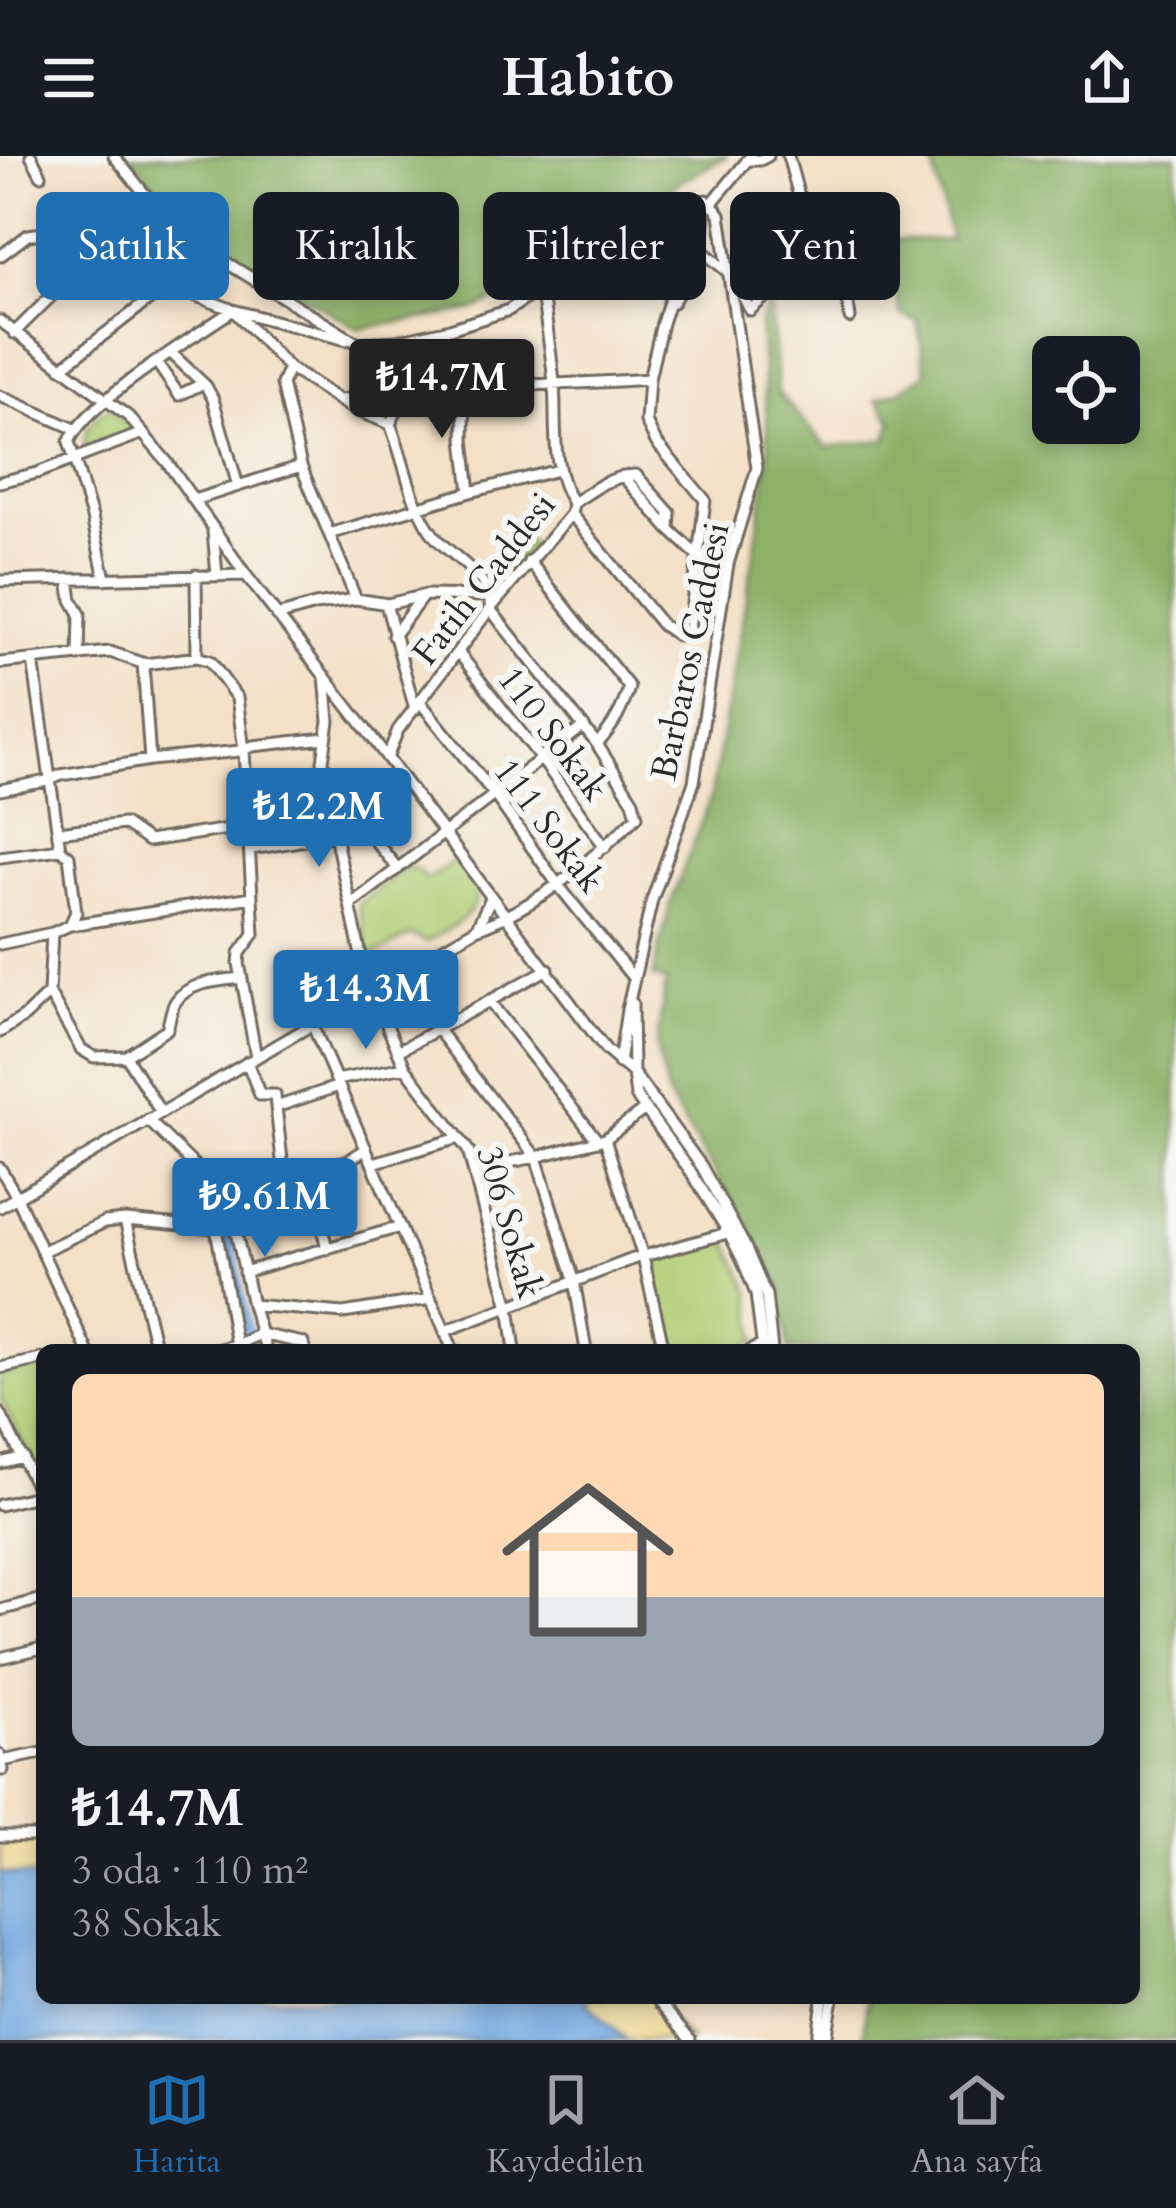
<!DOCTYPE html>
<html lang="tr">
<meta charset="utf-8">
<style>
body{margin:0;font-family:Cardo,serif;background:#20242c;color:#f1f3f6;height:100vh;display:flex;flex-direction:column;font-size:45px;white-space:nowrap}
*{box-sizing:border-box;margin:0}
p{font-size:39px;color:#9ea1a6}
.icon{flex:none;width:66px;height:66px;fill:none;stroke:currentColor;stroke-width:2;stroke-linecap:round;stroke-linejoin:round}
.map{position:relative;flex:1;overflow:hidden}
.drawer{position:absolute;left:36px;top:1188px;width:1104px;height:660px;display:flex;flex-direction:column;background:#171b24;border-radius:18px;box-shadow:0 6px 18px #0003}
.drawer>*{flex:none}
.hud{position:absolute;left:36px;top:36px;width:1104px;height:108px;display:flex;gap:24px}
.buttons{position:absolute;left:1032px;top:180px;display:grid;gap:24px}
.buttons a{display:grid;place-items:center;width:108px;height:108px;border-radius:18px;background:#171b24;box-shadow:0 6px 18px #0003;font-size:60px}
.price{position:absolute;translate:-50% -102px;padding:0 27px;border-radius:12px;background:#1f6fb2;color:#fff;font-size:39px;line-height:78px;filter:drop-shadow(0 3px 6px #0008)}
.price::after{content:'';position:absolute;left:50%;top:72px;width:36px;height:27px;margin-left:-18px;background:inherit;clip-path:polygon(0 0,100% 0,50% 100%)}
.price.active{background:#222;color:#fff}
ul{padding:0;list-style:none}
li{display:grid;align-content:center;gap:24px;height:636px;padding:0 36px}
li span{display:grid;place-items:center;height:372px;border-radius:18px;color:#555}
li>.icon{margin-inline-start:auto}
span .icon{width:216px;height:216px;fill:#fffc;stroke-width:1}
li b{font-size:51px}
.tag{padding:0 42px;border-radius:18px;background:#171b24;box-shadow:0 6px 18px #0003;font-size:42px;line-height:108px}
.tag.active{background:#1f6fb2;color:#fff}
header{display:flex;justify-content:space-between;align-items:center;height:156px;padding:0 36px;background:#171b24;font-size:54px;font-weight:600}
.dock{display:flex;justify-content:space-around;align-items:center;height:168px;border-top:3px solid #363941;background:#171b24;font-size:33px;color:#9ea1a6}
.dock a{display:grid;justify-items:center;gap:6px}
.dock .active{color:#1f6fb2}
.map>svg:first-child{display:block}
</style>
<header><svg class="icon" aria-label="menu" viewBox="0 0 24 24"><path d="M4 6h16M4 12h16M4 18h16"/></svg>Habito<svg class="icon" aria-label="share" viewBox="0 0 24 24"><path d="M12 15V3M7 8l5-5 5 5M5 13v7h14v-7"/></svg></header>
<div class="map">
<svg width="1176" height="1884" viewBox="0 0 1176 1884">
<rect width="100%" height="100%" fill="#f6f6f2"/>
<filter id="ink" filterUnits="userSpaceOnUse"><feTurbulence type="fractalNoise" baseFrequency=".00833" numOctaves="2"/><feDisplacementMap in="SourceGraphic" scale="24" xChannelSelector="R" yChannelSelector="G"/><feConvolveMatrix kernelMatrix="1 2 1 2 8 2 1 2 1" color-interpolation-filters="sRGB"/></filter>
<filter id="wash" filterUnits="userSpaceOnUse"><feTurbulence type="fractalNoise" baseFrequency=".004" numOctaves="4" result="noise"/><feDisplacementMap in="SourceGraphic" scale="48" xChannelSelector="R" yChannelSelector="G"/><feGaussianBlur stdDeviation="2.7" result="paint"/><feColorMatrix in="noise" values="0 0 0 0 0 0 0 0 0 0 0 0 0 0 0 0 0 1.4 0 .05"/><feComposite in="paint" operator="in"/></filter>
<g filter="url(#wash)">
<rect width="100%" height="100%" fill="#f3e0c6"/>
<path fill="#b1ce75" stroke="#6e7c50" stroke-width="3" d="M111 253 134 276 86 293C80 277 91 268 101 255Z
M523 380 532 388 492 434 488 425 478 418Z
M456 704C462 712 470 721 474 729 486 758 444 775 426 786L412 779 369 801 358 748 405 712 410 711 418 714 426 724Z
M726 1082 751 1136 756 1186 739 1194H673L650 1106Z
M39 1210 42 1219V1325L0 1242V1219Z"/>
<path fill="#8cb166" stroke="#5c6e48" stroke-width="3" fill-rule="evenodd" d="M130 0H728L681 25 563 110 475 154 359 173 237 102 172 51Z
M931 0H1176V1884H863L867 1842H1134V1194H789L779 1126 739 1056 668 941 656 891 666 826 652 820 670 749 711 640 754 397 769 295 760 167 770 146 778 237 827 291 886 284 893 265 877 243 901 234 926 217 917 165 901 159 893 128 852 131 843 84H951ZM1053 201H1119V267H1053Z"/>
<path fill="#eeda9e" stroke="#8c8264" stroke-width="3" d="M0 1680H42V1721L0 1717Z
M582 1842H654L690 1884H626Z"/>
<path fill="#73a8e0" stroke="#4f6a86" stroke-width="3" d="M0 1717 42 1721V1842H582L626 1884H0Z"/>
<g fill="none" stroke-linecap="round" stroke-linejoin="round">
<path stroke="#73a8e0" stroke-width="15" d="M221 1048 245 1179"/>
</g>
</g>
<g filter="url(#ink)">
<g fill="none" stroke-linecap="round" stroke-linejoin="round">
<g stroke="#716a61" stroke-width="15">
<path id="minor" d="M31 0 41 19
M114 0 175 75 357 187 397 185 450 173 509 154 541 132 592 114 686 45C703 43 710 44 720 58L757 312 728 408 694 626 652 744 627 854 619 907
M788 0 819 114
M747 4H760L768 0
M712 47 751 0
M699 92 728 116
M0 100 28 79 79 72 132 109 168 129 233 154 289 212 353 253 390 268C405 304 410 351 436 382 454 403 494 422 490 453L597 588 633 645 637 660C589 706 539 750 476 773L0 1051
M730 125 741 137 750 154 782 126 837 111 843 114 850 162
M541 132C546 164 551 195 554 227 557 267 550 312 573 347
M673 146 702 94 706 44
M0 165 129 261 167 306 246 419
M14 177 104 88
M170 196 206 230 213 243 238 330
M157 207 179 239 202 228
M61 212 168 129
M289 212 282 228 301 310 356 443
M465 230 464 283 470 336
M0 240 75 273
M341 244 407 235
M390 268 407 235C488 229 569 229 649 223
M623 320 669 373 697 399 728 408
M623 320 636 319 670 357 669 372
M0 326 37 317 143 277
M194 344 301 310
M571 358 662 469 677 479 688 480 705 344 656 286 646 266 649 223 662 167 688 88 682 48
M213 375 217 419
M329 378 470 336 558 314
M529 405 629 531C623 554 613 571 597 588
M196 419 197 501
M69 423 72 444 80 458 79 500
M105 423 92 361 69 286C86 246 194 181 233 154L346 184
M0 425 246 419 371 580 606 894 633 917 636 940 691 1016 729 1077 743 1105 756 1138 763 1194
M386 448 415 553
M277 460 315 449 356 443 388 448 426 439 492 440
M393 480 423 440
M458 496 540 601 605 691
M33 504 60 693 69 700 76 756 70 769 52 777 49 837 81 893 94 901 126 900 161 957
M0 507 110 496 145 508 197 501 210 505 237 542 244 594 254 778 240 797 239 807 256 901
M143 507 150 604
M325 520 329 565 323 605 335 679 363 809 375 832 388 872 405 911 468 994 509 1151 515 1194
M421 547 494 638 558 729 634 823
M387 602 398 574 490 453 571 358 573 347 604 327 623 320
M330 629 398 713
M0 634 47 625 61 619 150 604 240 595 253 590 325 582
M58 676 124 668 148 685 249 670
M251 693 335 679
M0 701 60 693
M350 749 584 570
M70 769 252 741
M476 773 491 742
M0 788 52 777
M489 845 598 985
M632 847 633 917 702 1011 745 1090 766 1139 772 1194 762 1189 751 1194
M312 868 453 1194
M438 874 536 1001 574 1124 586 1194
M0 876 25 860 49 837
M398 895 548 813
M126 900 167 873C170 865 171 851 176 845 190 825 220 825 241 822
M247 906 260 939H275L276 951 339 930
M336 924 405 911
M276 951 284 1022
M148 964 197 1012 216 1072 236 1189 260 1178 303 1187 305 1194
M605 983 643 1101 664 1194
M373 1007 459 982
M0 1012 17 1041 87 1194
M473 1013 536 1001 605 983 645 953
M309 1015 327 1093
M228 1039 252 1149 266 1194
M209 1044 349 1004 366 993
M125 1064 156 1194
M43 1095 105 1066 125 1064 216 1072
M244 1116 400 1071
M252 1149 343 1157 431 1143
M445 1175 633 1103 731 1076
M215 1194 236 1189
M0 1212 42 1203
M0 1257 42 1342
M0 1307 23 1301
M0 1349 41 1339
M0 1454 42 1443
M0 1502 42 1492
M0 1599 3 1614H0
M2 1605 42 1597
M0 1680H42
M654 1842 690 1884
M818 1884 823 1842
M826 1884 833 1842"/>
</g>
<use href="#minor" stroke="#fff" stroke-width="9"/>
</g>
</g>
<g text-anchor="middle" stroke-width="12" stroke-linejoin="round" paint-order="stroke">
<g font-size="36" fill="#2b2b2b" stroke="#f6f6f2">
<text transform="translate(483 422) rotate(-52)" y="13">Fatih Caddesi</text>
<text transform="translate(689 495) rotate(-78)" y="13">Barbaros Caddesi</text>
<text transform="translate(554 577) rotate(53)" y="13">110 Sokak</text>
<text transform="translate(550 669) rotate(53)" y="13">111 Sokak</text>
<text transform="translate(511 1066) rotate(74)" y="13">306 Sokak</text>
</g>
</g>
</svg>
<div class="buttons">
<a><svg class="icon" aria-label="locate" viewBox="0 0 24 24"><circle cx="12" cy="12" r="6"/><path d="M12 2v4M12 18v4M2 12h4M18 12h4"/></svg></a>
</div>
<b class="price active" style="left:442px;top:285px">₺14.7M</b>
<b class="price" style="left:319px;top:714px">₺12.2M</b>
<b class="price" style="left:366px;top:896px">₺14.3M</b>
<b class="price" style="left:265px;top:1104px">₺9.61M</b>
<div class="hud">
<a class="tag active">Satılık</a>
<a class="tag">Kiralık</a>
<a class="tag">Filtreler</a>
<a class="tag">Yeni</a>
</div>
<section class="drawer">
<ul>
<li><span style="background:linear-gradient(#ffd9b3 60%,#9aa5b1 0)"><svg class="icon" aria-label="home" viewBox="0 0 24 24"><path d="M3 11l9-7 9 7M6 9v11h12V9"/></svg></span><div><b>₺14.7M</b><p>3 oda · 110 m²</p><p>38 Sokak</p></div></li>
</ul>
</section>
</div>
<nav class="dock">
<a class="active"><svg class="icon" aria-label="map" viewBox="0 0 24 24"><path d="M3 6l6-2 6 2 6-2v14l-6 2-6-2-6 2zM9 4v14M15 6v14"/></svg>Harita</a>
<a><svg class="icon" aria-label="saved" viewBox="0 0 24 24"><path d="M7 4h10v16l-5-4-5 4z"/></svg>Kaydedilen</a>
<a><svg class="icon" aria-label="home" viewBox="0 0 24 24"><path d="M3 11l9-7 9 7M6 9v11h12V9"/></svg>Ana sayfa</a>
</nav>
